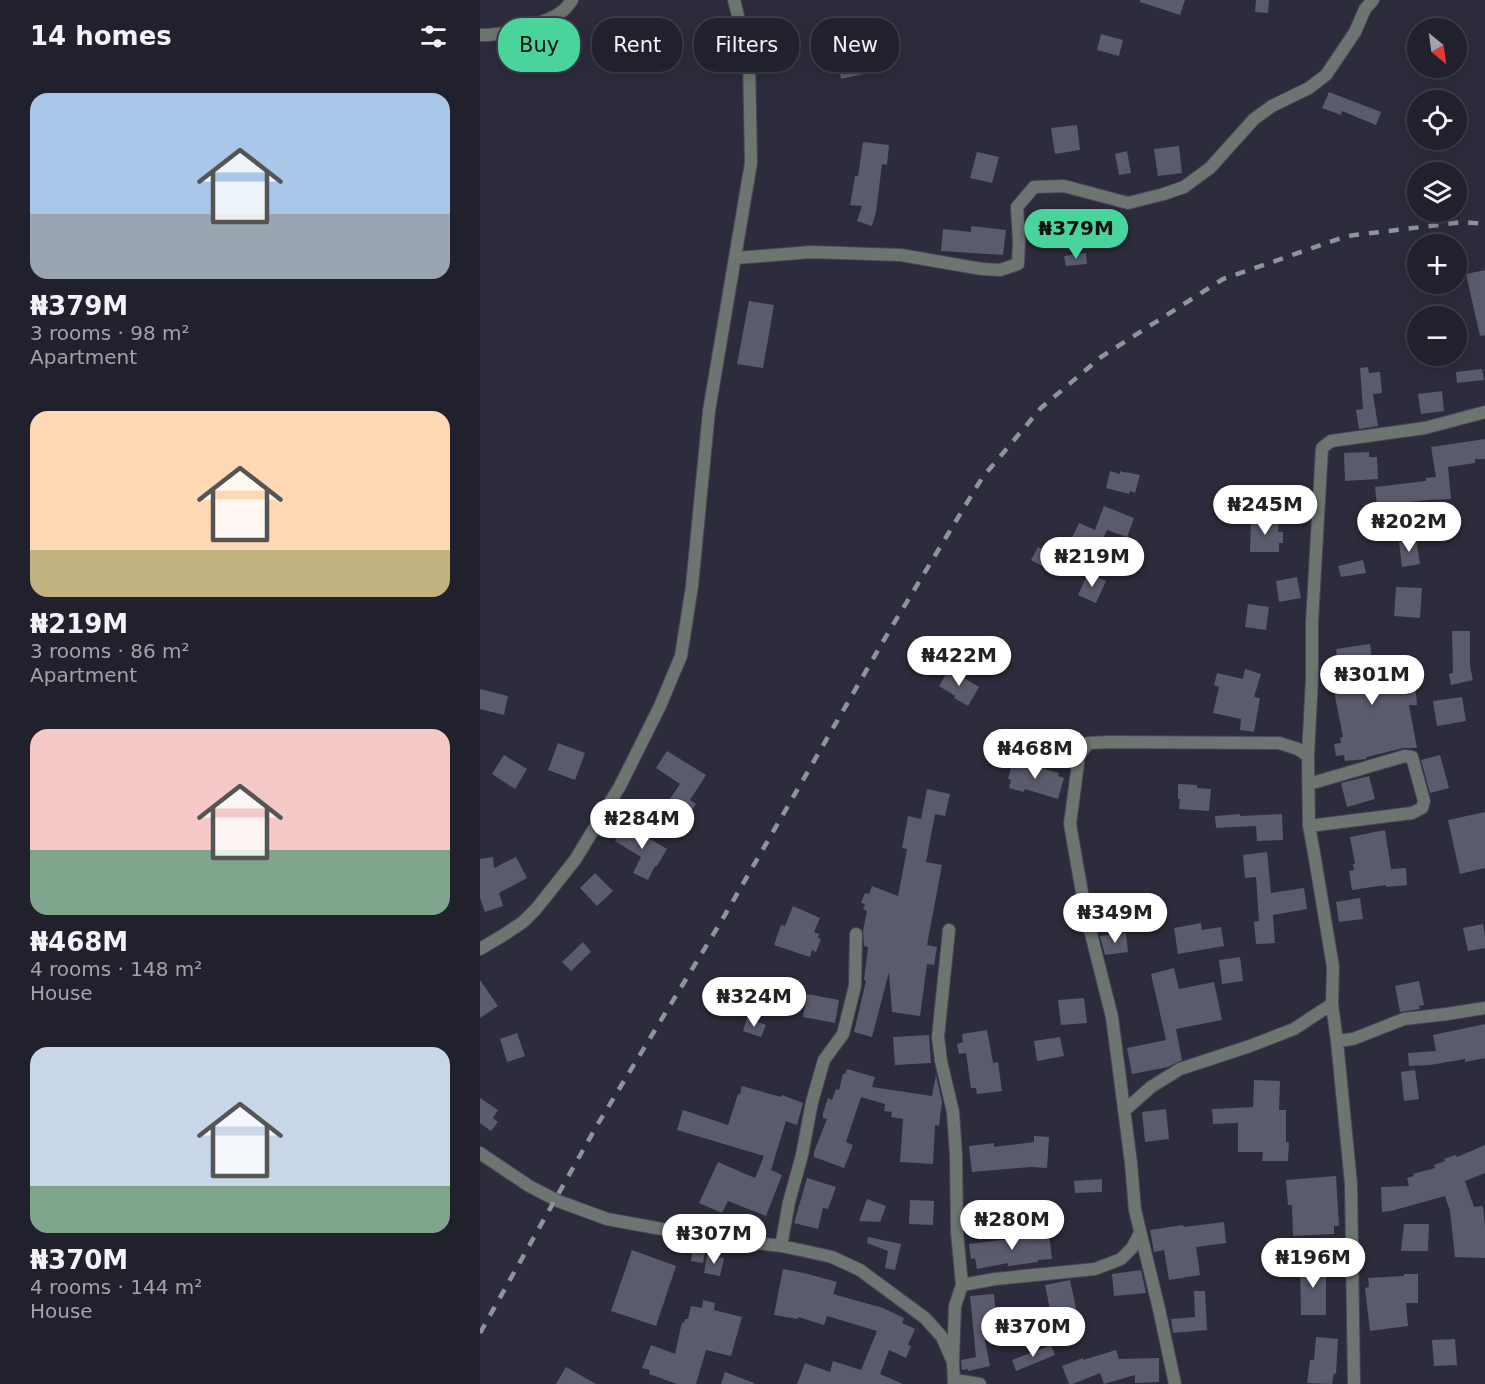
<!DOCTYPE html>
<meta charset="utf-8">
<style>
body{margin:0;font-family:"DejaVu Sans",sans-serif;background:#2d2e3a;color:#f1f3f6;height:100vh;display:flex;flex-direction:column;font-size:22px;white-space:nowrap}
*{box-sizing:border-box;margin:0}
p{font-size:20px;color:#a2a3aa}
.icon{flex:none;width:33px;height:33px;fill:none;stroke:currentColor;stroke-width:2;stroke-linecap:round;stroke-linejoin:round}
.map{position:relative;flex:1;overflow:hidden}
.panel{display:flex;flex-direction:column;background:#21212e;width:480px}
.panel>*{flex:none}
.top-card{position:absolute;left:18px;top:18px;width:570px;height:54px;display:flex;gap:12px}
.needle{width:39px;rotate:151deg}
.fabs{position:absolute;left:927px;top:18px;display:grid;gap:12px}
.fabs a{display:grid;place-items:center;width:60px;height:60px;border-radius:50%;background:#21212e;box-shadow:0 3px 15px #0003,0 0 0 2px #3e3e4a;font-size:30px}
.price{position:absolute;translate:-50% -51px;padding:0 14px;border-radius:21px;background:#fff;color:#222;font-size:20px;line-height:39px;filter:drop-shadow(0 2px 3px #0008)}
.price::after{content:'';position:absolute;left:50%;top:36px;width:18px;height:14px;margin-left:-9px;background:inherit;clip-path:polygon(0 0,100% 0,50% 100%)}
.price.on{background:#49d49c;color:#111}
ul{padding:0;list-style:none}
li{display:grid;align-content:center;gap:12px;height:318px;padding:0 30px}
li span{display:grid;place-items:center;height:186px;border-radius:18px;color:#555}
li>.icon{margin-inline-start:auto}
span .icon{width:108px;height:108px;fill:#fffc;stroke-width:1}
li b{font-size:26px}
h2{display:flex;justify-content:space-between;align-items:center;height:72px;padding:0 30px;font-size:26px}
.chip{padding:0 21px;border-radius:24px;background:#21212e;box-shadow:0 3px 15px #0003,0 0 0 2px #3e3e4a;font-size:21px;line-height:54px}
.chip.on{background:#49d49c;color:#111}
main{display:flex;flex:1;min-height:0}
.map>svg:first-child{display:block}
</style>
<main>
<section class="panel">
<h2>14 homes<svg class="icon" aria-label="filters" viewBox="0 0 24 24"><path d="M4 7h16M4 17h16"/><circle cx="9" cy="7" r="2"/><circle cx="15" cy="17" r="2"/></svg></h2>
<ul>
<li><span style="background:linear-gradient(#a9c7e8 65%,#9aa5b1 0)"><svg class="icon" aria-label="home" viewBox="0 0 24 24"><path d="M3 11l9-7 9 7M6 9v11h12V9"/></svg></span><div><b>₦379M</b><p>3 rooms · 98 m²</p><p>Apartment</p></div></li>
<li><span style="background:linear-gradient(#ffd9b3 75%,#c2b280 0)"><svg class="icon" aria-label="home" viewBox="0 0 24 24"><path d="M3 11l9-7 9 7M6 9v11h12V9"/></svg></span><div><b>₦219M</b><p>3 rooms · 86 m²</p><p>Apartment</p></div></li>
<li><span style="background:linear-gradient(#f6c9c9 65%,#7fa58c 0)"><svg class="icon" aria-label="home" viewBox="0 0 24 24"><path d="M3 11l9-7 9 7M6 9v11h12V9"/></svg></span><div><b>₦468M</b><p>4 rooms · 148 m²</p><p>House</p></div></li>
<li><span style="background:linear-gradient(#c9d6e8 75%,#7fa58c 0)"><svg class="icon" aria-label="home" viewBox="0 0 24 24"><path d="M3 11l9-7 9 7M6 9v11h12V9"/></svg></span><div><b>₦370M</b><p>4 rooms · 144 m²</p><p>House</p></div></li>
</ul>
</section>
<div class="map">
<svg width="1005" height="1384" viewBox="0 0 1005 1384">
<rect width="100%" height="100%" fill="#2c2c3d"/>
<path fill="#5b5b6e" d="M660 0H705L700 15 660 2Z
M776 0H789L788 13 775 12Z
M621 34 643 40 639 56 617 50Z
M370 52 372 62 381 60 384 74 361 79 356 56Z
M849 92 901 112 896 125 862 111 861 115 842 108Z
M597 125 600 150 575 154 571 128Z
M383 142 409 145 407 165 402 164 396 212 392 226 377 221 382 206 370 205 375 176H378Z
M699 146 702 173 678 176 674 149Z
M647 151 651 173 639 175 635 154Z
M497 152 519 157 512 183 490 178Z
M561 211H583V239H560Z
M491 226 526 230 523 255 461 251 463 229 491 232Z
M606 253 607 264 586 266 584 256Z
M1005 270V335L1000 336 986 274Z
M269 301 294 305 283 368 257 364Z
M888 367 889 373 900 372 902 393 893 394 898 426 879 429 876 410 883 409 880 368Z
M1002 369 1004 380 977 383 976 372Z
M962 391 964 411 941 414 938 394Z
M1005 439V459H995V463L968 467 971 499 947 500 897 506 895 487 946 481V478L956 477 951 447Z
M889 452V457H897L898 479 865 481 864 453Z
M630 471 640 474V471L646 473V472L660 475 655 493 650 491 649 494 626 488Z
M624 506 654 518 647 537 627 530 619 547 616 546 610 557 588 546 599 523 615 530Z
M771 519 799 520 798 532H803V543H799V552H770Z
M936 539 940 564 922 567 919 542Z
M558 547 569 553 562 566 551 560Z
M883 560 886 573 861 577 858 566Z
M608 573 626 581 616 603 598 595Z
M817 577 821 598 799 602 796 581Z
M916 587 942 588 940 618 914 616Z
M768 604 789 607 786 630 765 627Z
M972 631H990V667L993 680 971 685 969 674 973 673Z
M890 644 893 667 922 665 923 685 935 684 937 705H929L937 748H923L887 757 886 759 865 761 864 755 856 756 854 744 861 743 860 738 863 737 852 681 857 680 854 658 857 657 856 649Z
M469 669 499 687 488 706 474 698 475 696 459 686Z
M765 669 781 674 774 697 780 698 774 732 760 730 761 719 733 713 739 687 734 685 737 673 763 679Z
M0 689 28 696 24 715 0 709Z
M982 697 986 721 957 726 953 701Z
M78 743 105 753 95 780 68 770Z
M187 751 226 775 210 800 216 804 204 822 184 808 200 784 176 768Z
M24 755 47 769 35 789 12 774Z
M960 755 969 788 950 793 941 760Z
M533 760 579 773 578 776 584 778 578 799 545 789 544 792 529 788 531 780 528 779Z
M889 776 895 799 867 807 861 783Z
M698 784 717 785V788L731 789 729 811 699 809 700 799H698Z
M447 789 470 794 465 816 455 814 446 862 462 865 447 945 457 947 454 965 447 964 440 1016 412 1012 409 972 392 1037 374 1032 386 981 384 980 388 947 384 946 383 931 387 911 383 909 385 904 381 903 385 893 389 894 392 886 418 896 427 849 422 848 428 816 441 819Z
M1005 812V868L980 874 968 820Z
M760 814V816L802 814 803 840 777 841 776 826 736 828 735 816Z
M145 824 187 849 177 866H175L168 880 153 873 161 857 135 841Z
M905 830 911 869 926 868 927 885 906 887V885L872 890 869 871 874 870 873 864H875L870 837Z
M787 852 791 893 824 888 827 909 793 915 795 943 776 944 774 922 779 921 776 877 765 878 763 855Z
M13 857 14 868 36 857 47 878 19 893 23 906 5 912 0 898V859Z
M115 873 133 891 117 906 100 888Z
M880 898 883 919 859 922 856 902Z
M313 906 340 918 334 932 339 934 338 938 341 939 336 952 332 950 330 957 294 945 301 925 305 926Z
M721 923 722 930 741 927 744 946 698 954 694 928Z
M1003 924 1005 936V948L988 951 983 928Z
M646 933 648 952 625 955 620 936Z
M103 942 111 952 91 971 82 962Z
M760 957 763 981 742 984 739 960Z
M694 968 699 989 734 982 742 1020 696 1029 702 1060 688 1067 652 1074 647 1048 686 1040 671 974Z
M0 980 18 1006 0 1018Z
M939 981 944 1005 939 1006 940 1009 920 1012 915 986Z
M327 994 359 1000 355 1023 323 1017Z
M604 998 607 1023 581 1025 578 1000Z
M267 1018 286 1025 281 1037 263 1031Z
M1005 1024V1058L985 1062V1059L950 1065 929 1066 928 1053 956 1051 953 1035Z
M507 1030 513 1063 518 1062 522 1091 497 1094 496 1088H491L486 1053 479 1054 477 1044 483 1042 482 1034Z
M37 1033 45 1056 27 1062 20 1039Z
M449 1035 451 1063 415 1065 413 1037Z
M580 1037 584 1056 557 1061 554 1041Z
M367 1069 395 1077 392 1087 452 1096 456 1075 462 1102 459 1126 455 1125 453 1164 420 1162 423 1119 411 1117 412 1112 404 1111 405 1104 381 1097 366 1142 373 1145 364 1168 334 1157V1152L347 1119 343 1118V1113L348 1098 352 1100 356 1089 359 1090 363 1074H365Z
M935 1070 939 1099 924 1101 921 1072Z
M774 1080 800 1081 799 1110H806V1142H809L808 1161H782L783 1152H758V1123L733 1124 732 1109 773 1107Z
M262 1086 301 1097 302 1095 323 1103 317 1125 306 1121 291 1170 302 1175 286 1216 248 1201 242 1213 219 1203 238 1162 275 1178 284 1156 197 1130 203 1110 248 1125 258 1094H260Z
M0 1098 18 1110 13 1118 18 1122 11 1131 0 1123Z
M686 1109 689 1139 665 1142 662 1112Z
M554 1136 569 1137 567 1168 551 1167 492 1172 489 1146 514 1143V1147L554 1142Z
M1005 1145V1173L985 1181 994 1207 1003 1206 1005 1226V1258L975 1257 970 1211 965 1196 911 1211 902 1212 901 1187 929 1186 927 1178 934 1176 933 1174 955 1168 954 1165 965 1161 964 1159 976 1155 977 1157Z
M856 1176 859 1226H854V1234L813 1236 812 1205H808L806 1180Z
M327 1178 356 1187 348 1209 343 1208 338 1229 314 1223Z
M622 1179V1192L595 1193 594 1181Z
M387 1199 406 1206 400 1222 379 1221Z
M430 1200 454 1201 453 1225 429 1224Z
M744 1222 746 1243 716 1247 720 1275 689 1280 684 1250 674 1252 670 1230 703 1225 704 1227Z
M924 1224H949L948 1251H921Z
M550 1233V1237L569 1234 572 1259 558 1260V1262L528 1266V1263L497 1269 495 1258 491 1259 489 1244 530 1239V1234Z
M388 1237 421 1244 415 1270 405 1268 408 1251 387 1243Z
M152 1250 196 1266 176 1326 131 1311Z
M212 1251 225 1252 223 1263 211 1261Z
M227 1255 244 1258 240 1276 224 1273Z
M820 1263H846V1315H821Z
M303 1269 324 1273 357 1282 353 1294 403 1308 424 1318 422 1323 435 1329 428 1345 431 1346 426 1358 409 1350 400 1374 423 1384H317L325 1363 350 1372 353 1361 381 1370 397 1331 347 1316 344 1325 318 1317V1319L294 1315Z
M661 1270 666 1293 634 1296 632 1274Z
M924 1274H938V1303H926L928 1326 890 1331 885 1288 889 1287 888 1278 924 1276Z
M590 1280 597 1313H598L601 1338 565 1341 560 1317 571 1314 565 1285Z
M714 1291H725L727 1330 693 1333 691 1319 715 1317Z
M514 1294 518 1339 505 1340 510 1366 488 1371V1369L482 1370 481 1360 496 1357 490 1296Z
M223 1300 235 1303 234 1310 262 1317 251 1356 226 1350 216 1384H197L169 1374 170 1370 162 1368 171 1345 195 1354 202 1322 204 1323 205 1319H208L211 1306 222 1308Z
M836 1337 858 1339 856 1374 854 1373 852 1384 827 1383 830 1360H834Z
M975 1339 977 1365 954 1366 952 1340Z
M571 1345 575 1355 536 1371 532 1360Z
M636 1350 639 1359 679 1358V1382L655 1383V1375L624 1384 620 1373 593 1384H589L582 1366 603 1358V1360Z
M86 1367 116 1384H76Z
M245 1372 274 1383V1384H241Z"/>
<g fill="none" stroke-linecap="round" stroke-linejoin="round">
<g stroke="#474757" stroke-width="14">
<path id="street" d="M0 35C21 36 71 23 86 8 88 5 90 3 92 0
M256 258 331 252 421 255 502 269 520 270 538 264 539 242 537 207 554 187 584 186 648 203 684 194 704 187 730 168 774 119 792 106 829 88 846 75 875 32 885 9 893 0
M828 756 832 678V622L842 448 851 441 945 428 1005 412
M829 784 925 756 932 757 944 801 942 808 932 813 829 826
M469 930 458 1037 461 1061 473 1112 476 1155 477 1232 482 1285 475 1306 473 1360
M0 949 22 936 43 922 56 909 95 860 140 786 180 706 201 656 212 586 229 411 271 163 269 59 254 0
M857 1041 873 1039 924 1019 967 1014 1005 1008
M644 1111 671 1087 700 1069 770 1046 814 1029 852 1004
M0 1153 49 1186 78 1201 127 1219 220 1236 301 1246 325 1251 352 1257 380 1270 445 1318 462 1337 473 1362 474 1384
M301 1246 309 1202 322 1155 332 1102 344 1060 363 1034 375 986 376 934
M482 1285 515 1279 615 1269 641 1259 652 1248 660 1233
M475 1380 500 1384
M695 1384 679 1309 655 1210 651 1163 632 1017 605 910 590 824 599 756 608 743 630 742 799 743 818 749 828 756 829 826 834 853 853 967 852 1004 857 1041 871 1184 874 1384"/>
</g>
<use href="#street" stroke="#6c7570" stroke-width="12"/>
<path stroke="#91929f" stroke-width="4.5" stroke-dasharray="10 10" stroke-linecap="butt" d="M0 1333 116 1127 242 920 408 633 502 478 561 408 621 357 743 279 867 236 983 222 1005 224"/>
</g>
</svg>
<div class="fabs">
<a><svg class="needle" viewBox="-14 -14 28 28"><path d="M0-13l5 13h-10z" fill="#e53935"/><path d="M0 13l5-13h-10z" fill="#a2a3aa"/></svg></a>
<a><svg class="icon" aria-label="locate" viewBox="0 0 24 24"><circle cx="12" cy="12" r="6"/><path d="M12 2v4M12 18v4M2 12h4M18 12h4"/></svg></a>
<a><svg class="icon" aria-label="layers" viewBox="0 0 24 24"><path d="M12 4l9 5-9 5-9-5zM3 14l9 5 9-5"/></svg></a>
<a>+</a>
<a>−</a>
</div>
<b class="price on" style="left:596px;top:260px">₦379M</b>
<b class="price" style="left:785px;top:536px">₦245M</b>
<b class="price" style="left:929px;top:553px">₦202M</b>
<b class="price" style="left:612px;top:588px">₦219M</b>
<b class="price" style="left:479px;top:687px">₦422M</b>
<b class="price" style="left:892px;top:706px">₦301M</b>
<b class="price" style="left:555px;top:780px">₦468M</b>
<b class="price" style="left:162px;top:850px">₦284M</b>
<b class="price" style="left:635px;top:944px">₦349M</b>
<b class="price" style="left:274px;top:1028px">₦324M</b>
<b class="price" style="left:532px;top:1251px">₦280M</b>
<b class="price" style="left:234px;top:1265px">₦307M</b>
<b class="price" style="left:833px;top:1289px">₦196M</b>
<b class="price" style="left:553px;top:1358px">₦370M</b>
<div class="top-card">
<a class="chip on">Buy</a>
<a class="chip">Rent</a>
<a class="chip">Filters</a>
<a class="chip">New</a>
</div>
</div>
</main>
